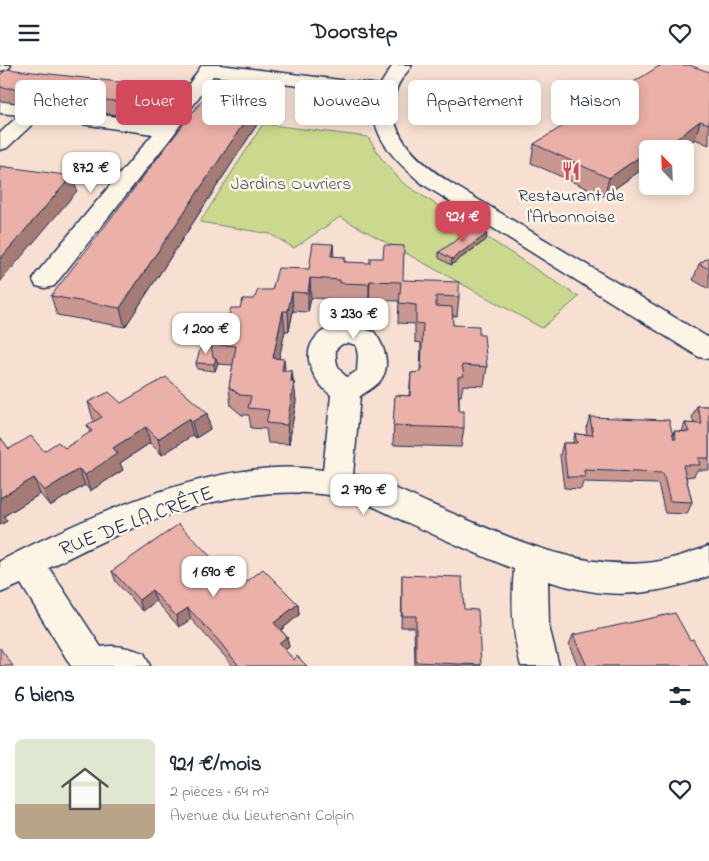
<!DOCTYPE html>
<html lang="fr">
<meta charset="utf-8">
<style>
body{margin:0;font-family:"Indie Flower",sans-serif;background:#f2f2f3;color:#1f2937;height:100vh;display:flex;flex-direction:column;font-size:19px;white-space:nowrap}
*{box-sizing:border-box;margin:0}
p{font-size:16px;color:#747a83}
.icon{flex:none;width:28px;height:28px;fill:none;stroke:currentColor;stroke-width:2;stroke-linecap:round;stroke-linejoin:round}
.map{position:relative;height:601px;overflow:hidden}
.panel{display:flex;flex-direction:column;background:#fff;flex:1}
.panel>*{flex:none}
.hud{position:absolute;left:15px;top:15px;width:680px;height:45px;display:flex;gap:10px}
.needle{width:32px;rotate:337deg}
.buttons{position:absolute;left:639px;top:75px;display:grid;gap:10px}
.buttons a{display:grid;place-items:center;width:55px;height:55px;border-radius:8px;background:#fff;box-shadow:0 2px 12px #0003;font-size:25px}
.price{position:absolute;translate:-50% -42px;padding:0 11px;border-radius:10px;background:#fff;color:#222;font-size:16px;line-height:32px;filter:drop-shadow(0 1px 2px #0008)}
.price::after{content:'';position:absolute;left:50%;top:30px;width:15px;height:11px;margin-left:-8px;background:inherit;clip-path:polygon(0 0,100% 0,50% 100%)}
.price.selected{background:#d1495b;color:#fff}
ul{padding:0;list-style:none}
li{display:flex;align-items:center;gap:15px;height:125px;padding:0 15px}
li+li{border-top:1px solid #e0e1e3}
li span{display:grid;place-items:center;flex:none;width:140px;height:100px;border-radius:8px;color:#555}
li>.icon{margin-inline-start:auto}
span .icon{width:60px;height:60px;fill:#fffc;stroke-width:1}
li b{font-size:21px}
h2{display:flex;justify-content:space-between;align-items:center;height:60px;padding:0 15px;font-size:21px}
.pill{padding:0 18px;border-radius:8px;background:#fff;box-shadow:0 2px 12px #0003;font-size:18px;line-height:45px}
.pill.selected{background:#d1495b;color:#fff}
header{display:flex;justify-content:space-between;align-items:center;height:65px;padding:0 15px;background:#fff;font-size:22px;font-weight:700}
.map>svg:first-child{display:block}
</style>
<header><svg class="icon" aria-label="menu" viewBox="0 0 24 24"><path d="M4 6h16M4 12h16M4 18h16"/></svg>Doorstep<svg class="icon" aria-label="heart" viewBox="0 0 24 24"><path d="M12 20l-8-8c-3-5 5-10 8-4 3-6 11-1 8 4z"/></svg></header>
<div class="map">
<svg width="709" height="601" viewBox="0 0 709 601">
<rect width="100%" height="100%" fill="#f7e0d2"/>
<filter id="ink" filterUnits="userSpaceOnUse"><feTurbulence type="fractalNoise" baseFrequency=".02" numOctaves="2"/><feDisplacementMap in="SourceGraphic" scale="10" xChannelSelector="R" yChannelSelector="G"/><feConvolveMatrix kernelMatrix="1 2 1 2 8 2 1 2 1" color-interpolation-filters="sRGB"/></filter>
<g filter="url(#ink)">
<path fill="#cad98d" stroke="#728476" d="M263 59 368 72 381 93 403 118 579 232 542 263 340 152 294 183 270 169 200 157Z"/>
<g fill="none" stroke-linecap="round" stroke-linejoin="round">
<g stroke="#1b2f5e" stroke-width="3">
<path id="minor" d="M0 0H11L8 4 0 6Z
M202 0H220L380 20 393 0H412C407 8 400 14 397 23 381 67 419 97 452 119L709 273V294L699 292 424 120C397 98 365 68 376 30L213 11 174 69 54 221 45 223 36 221 33 215 36 209 153 69 39 53 7 83 0 85V68L19 50 0 48V36L162 58Z
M349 260 374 267C384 280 392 301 380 316 375 322 366 327 360 331L353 410C379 414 405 428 428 438 498 467 568 504 646 498 668 496 689 488 709 481V511C649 532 609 535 548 516L549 561 559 601H521C512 568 511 538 514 504 478 490 442 473 406 457 389 450 372 439 354 435 250 409 140 455 49 503L101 582C116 579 130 583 144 588L150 601H71L21 519 0 528V496C87 451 223 389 323 405L331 330C313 316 298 288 319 269 327 262 339 261 349 260ZM349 278 356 280 358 291 357 306 347 312C337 305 335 296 336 284L342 279Z"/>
</g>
<use href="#minor" fill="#fcf5e5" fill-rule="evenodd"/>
</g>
<path fill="#ca9790" stroke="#1b2f5e" d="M709 7V80L695 74 684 82V84H648L647 101 604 131 531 98 534 79Z
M0 10 145 20 148 35 133 52 0 36Z
M258 58 125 262 57 250 51 231Z
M486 175 451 200 439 193V187Z
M333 179V192H345V197L403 215 459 232 457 251H452L453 260 479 270 487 302 484 321 463 320 461 331H459V346L464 363 461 382 393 380 395 330 409 331 411 308 420 307 421 278 415 277V259L398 258 399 236 369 235V238L340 237V234L311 233 308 247 293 246 289 266H285L279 293 285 306H292L296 336 289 379 268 378 266 364 251 363 249 350H242L231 341 229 322 233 300 217 299 215 306 197 304 196 298 211 279 228 252 254 234 272 225 309 204Z
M709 192V224L693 215 699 199Z
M88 337 121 338 207 348 210 364 196 373 193 370 162 390 150 378 120 398 123 405 90 426 85 420 50 441 40 429 4 451 7 456 0 460V372L9 384 44 386 65 383 90 368 87 360 95 356 93 354Z
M697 341H709V405H697L694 411 686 412 692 437 687 449 665 448 658 419 583 417 581 424 564 423 560 390 563 378H573L575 369 587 370 586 363 590 352 673 370 674 366 682 367 685 358 694 359 692 352Z
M112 506 240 522 298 539 299 550 281 565 287 572 289 582 285 585 294 595 307 601H233L220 586 191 554 179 562 156 536 143 546 116 517Z
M402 510 464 544 481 600V601H415L414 562H401L402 521Z
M573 570 690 575 708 601H578L569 580Z"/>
<path fill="#a47b75" stroke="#1b2f5e" d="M145 20 148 35 133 52 130 38Z
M256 40 258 58 125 262 120 243Z
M700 56 695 74 684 82V84H673L675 75Z
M648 86 647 101 604 131 609 113Z
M72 111 77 126 0 217V194Z
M487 169 486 175 451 200 452 194Z
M333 179 334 198 331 191Z
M310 213 311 233 308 247V228Z
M370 216 369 235V238V219Z
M292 227 293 246 289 266 288 246Z
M283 246 285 266 275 312 273 293Z
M213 292 216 293 218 299 215 306Z
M284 294 286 313 282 306Z
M292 306 293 323 294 317 296 336 289 379 287 360Z
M207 348 210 364 196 373 192 357Z
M189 354 193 370 162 390 158 374Z
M146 362 150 378 120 398 123 405 90 426 85 410 113 383Z
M79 404 85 420 50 441 44 426Z
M34 413 40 429 4 451 7 456 0 460V433Z
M152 525 156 536 143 546 139 535Z
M298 539 299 550 276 569 274 558Z
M188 543 191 554 179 562 176 551Z
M287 572 289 582 280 589 279 578Z"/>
<path fill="#ebb0a7" stroke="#1b2f5e" d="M661 0H689L709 7V59L700 56 675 75 685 79 679 84H655L652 83 651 84H648V86L609 113 534 79Z
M7 4 145 20 130 38 0 22V10Z
M203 34 256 40 120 243 51 231Z
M0 101 72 111 0 194Z
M474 163 487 169 452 194 439 187Z
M313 178 333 179 331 191 345 192 344 197 370 198V193H383L384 180 404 181 403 215 459 217V232L436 231V241L452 242 453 260 479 261V270H484L487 302 462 300 464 311 458 312 459 346H464V363L393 361 395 330 410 331 411 308 421 307 423 259 416 258V240L399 238 401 217 370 216 369 219 340 218V215L310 213 308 228 292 227 288 246H283L273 293 284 294 282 306H292L291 317H294L287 360 266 358 269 345 248 343 251 331 240 330 229 322 236 281 211 279 220 252H228L231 243H240L243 234H254L258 225H272L278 203 309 204Z
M709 192V204L699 199Z
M202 278 211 279 213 292 216 293 214 299 196 298Z
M166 312 207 348 192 357 189 354 158 374 146 362 113 383 118 388 85 410 79 404 44 426 34 413 0 433V372L9 384 31 371 44 386 58 377 65 383 92 366 87 360 102 352 88 337 109 327 121 338Z
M697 341H709V393H698L700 400H683L692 437 670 436 663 408 584 405 585 412H567L563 378H577L575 369 593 370 590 352 669 355 674 374H676L674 366 689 367 685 358 702 359Z
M179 459 240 522 263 504 298 539 274 558 287 572 279 578 294 595 297 591 307 601H239L218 575 188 543 176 551 152 525 139 535 112 506Z
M402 510 462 512 464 544 478 545 481 600 416 597V551H402Z
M675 548 690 575 693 574 708 601H587L573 570Z
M0 583 13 601H0Z"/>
</g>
<defs>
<g id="restaurant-bare" transform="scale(1.5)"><path d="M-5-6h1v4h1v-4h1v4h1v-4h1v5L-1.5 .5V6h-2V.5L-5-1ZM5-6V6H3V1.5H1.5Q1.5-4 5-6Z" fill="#d1495b" stroke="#fcf5e5" stroke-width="2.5" paint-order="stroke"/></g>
</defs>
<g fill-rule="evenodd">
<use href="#restaurant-bare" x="571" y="106"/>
</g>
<g text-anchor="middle" stroke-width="5" stroke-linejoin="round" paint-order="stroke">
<g font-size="18" fill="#475a6a" stroke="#fcf5e5">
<text x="291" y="124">Jardins Ouvriers</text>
</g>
<g font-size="18" fill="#1b2f5e" stroke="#fcf5e5">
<text x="571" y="136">Restaurant de<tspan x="571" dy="21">l'Arbonnoise</tspan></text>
</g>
<g font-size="21" fill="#1b2f5e" stroke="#fcf5e5">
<text transform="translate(136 455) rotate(-21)" y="7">RUE DE LA CRÊTE</text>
</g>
</g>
</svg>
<div class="buttons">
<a><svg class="needle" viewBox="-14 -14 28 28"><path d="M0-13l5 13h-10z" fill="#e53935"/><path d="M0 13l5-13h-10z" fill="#747a83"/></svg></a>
</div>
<b class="price" style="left:91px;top:129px">872 €</b>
<b class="price selected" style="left:463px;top:178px">921 €</b>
<b class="price" style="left:354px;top:275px">3 230 €</b>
<b class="price" style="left:206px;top:290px">1 200 €</b>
<b class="price" style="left:364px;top:451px">2 790 €</b>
<b class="price" style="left:214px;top:533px">1 690 €</b>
<div class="hud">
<a class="pill">Acheter</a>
<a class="pill selected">Louer</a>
<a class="pill">Filtres</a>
<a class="pill">Nouveau</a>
<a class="pill">Appartement</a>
<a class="pill">Maison</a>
</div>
</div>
<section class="panel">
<h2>6 biens<svg class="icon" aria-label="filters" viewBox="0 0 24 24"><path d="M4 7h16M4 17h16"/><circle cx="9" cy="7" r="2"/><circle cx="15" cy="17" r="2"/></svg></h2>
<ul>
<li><span style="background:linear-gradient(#dfe7d0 65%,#b9a48a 0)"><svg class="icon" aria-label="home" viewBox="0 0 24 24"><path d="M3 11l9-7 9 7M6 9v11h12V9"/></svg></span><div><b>921 €/mois</b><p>2 pièces · 64 m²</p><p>Avenue du Lieutenant Colpin</p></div><svg class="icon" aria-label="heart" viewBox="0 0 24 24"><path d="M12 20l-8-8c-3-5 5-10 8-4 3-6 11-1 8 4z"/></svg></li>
</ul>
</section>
